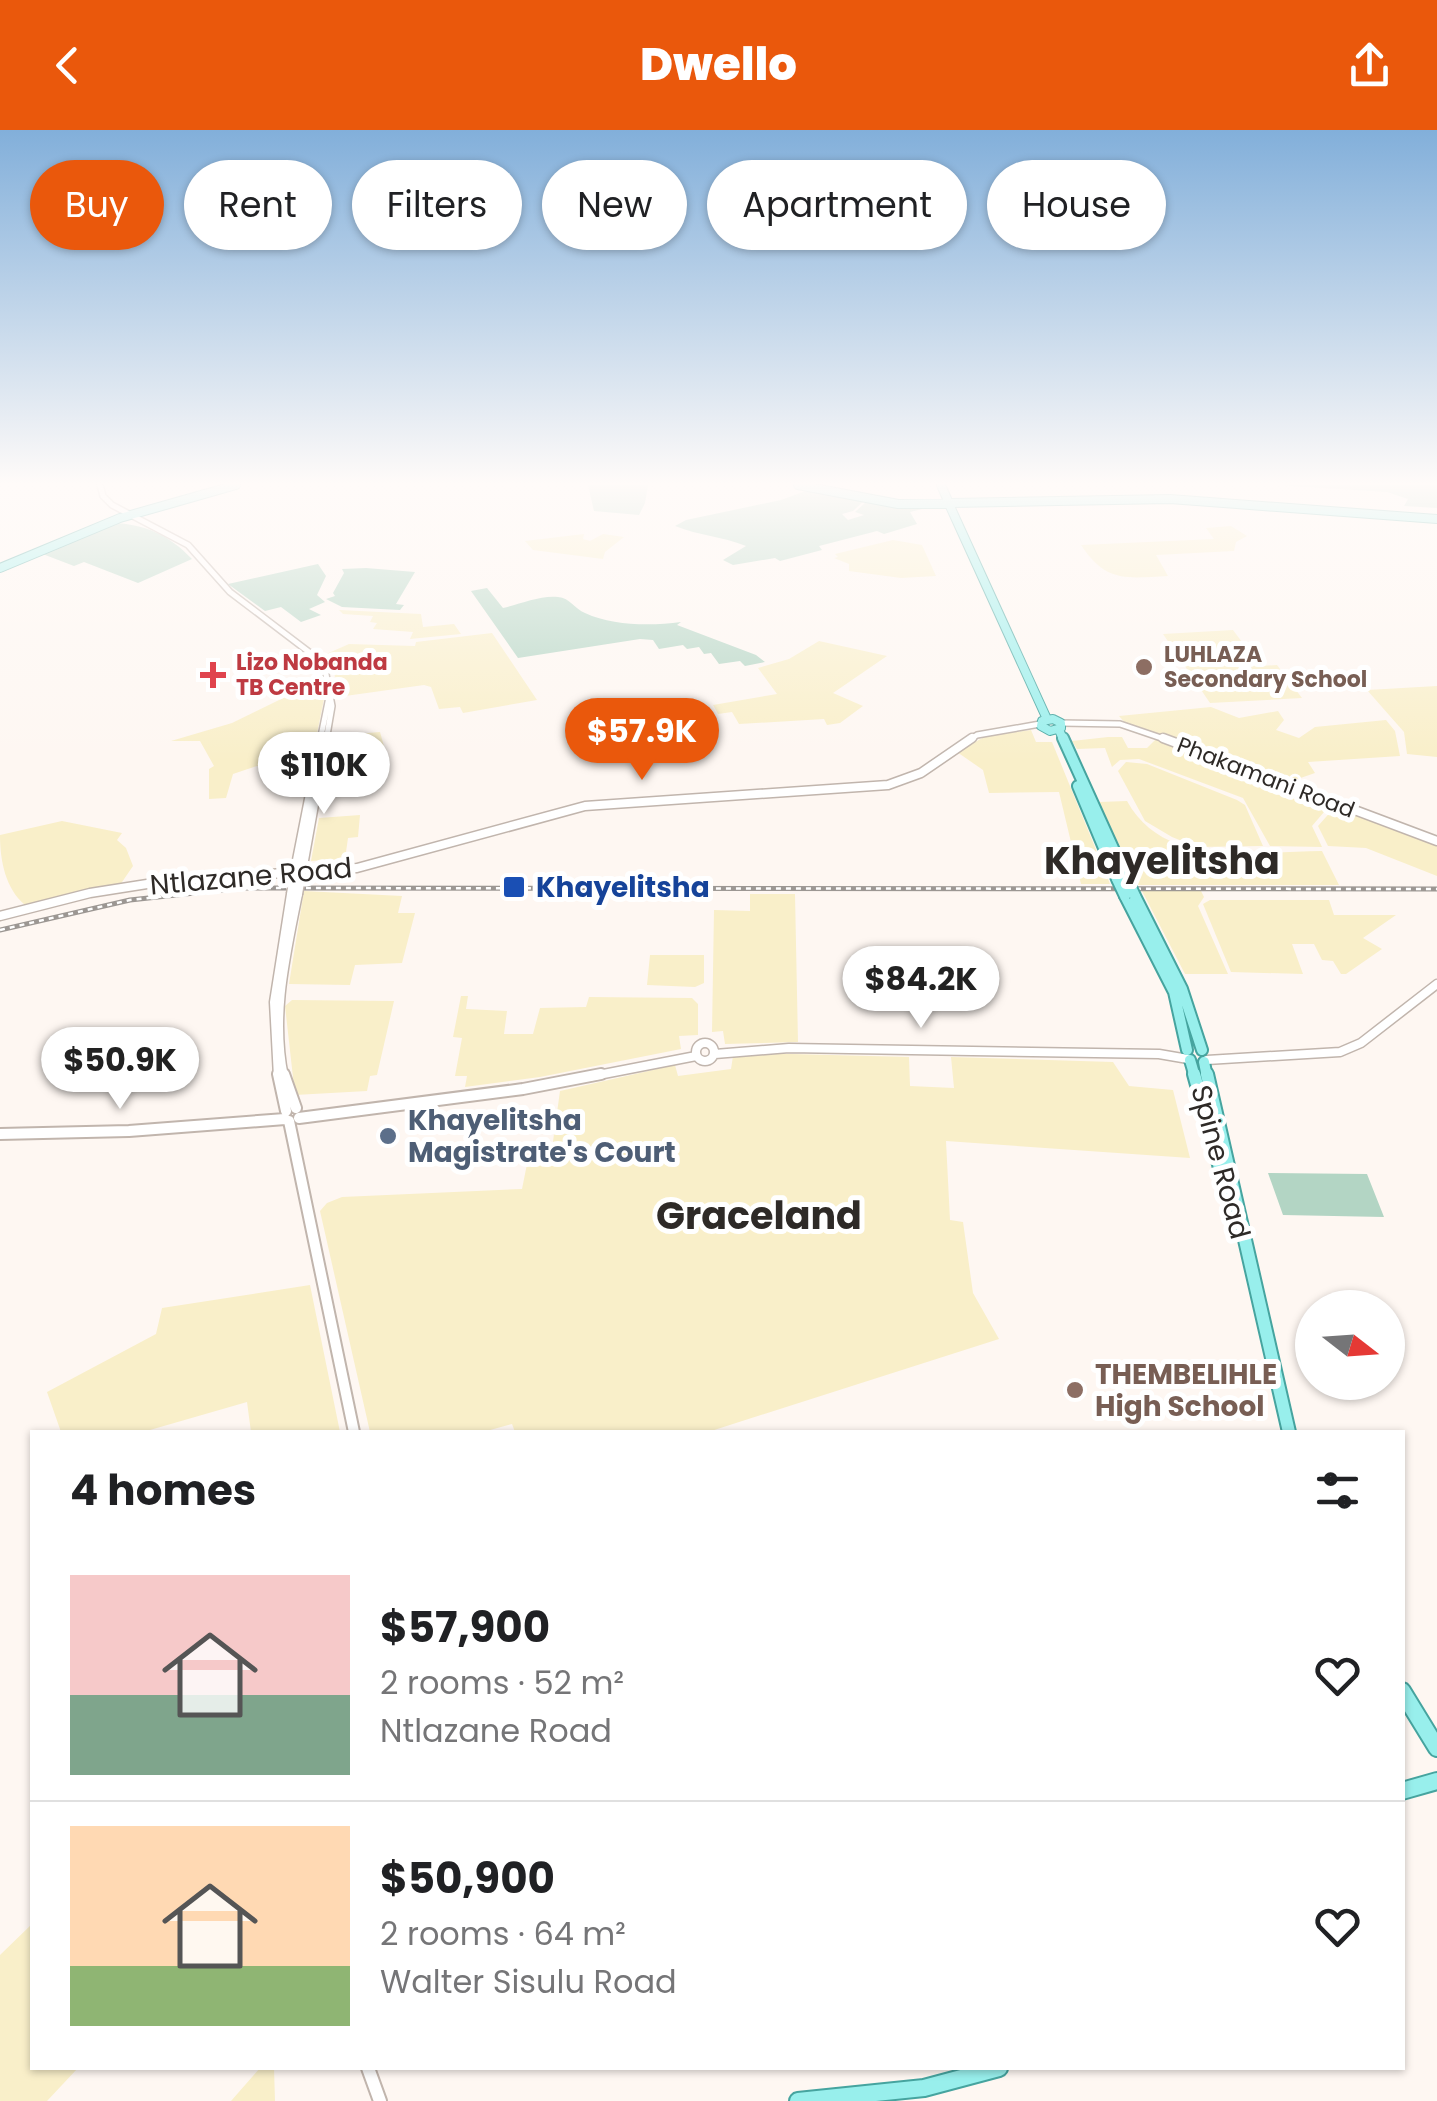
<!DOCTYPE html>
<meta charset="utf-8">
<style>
body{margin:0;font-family:Poppins,sans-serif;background:#f6f6f6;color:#202124;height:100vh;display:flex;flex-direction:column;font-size:38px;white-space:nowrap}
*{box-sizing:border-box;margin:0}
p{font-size:32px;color:#757577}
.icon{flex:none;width:55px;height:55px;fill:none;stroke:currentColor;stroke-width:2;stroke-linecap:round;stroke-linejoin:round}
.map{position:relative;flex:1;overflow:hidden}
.panel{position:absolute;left:30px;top:1300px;width:1375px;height:640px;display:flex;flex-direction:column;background:#fff;border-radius:0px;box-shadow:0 2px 8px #0004}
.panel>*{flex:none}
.banner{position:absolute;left:30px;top:30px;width:1378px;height:90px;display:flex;gap:20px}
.needle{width:65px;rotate:107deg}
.buttons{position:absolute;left:1295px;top:1160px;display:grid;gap:20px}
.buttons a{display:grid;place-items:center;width:110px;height:110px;border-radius:50%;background:#fff;box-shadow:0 2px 8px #0004;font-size:50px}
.price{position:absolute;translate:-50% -85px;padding:0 22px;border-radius:35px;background:#fff;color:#222;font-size:32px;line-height:65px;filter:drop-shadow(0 2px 5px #0008)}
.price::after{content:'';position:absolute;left:50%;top:60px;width:30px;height:22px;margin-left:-15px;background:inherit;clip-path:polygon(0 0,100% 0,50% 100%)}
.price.active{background:#ea580c;color:#fff}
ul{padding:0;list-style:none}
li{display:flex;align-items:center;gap:30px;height:250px;padding:0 40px}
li+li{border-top:2px solid #e0e0e0}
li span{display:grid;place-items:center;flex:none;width:280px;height:200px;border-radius:0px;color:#555}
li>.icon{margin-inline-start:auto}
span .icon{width:120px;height:120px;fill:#fffc;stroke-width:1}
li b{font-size:42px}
h2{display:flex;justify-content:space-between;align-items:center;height:120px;padding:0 40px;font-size:42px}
.pill{padding:0 35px;border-radius:45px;background:#fff;box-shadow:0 2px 8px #0004;font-size:35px;line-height:90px}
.pill.active{background:#ea580c;color:#fff}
header{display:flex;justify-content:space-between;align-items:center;height:130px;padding:0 40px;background:#ea580c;color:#fff;font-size:45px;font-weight:800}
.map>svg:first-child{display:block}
</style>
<header><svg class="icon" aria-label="back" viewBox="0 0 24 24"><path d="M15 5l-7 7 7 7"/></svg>Dwello<svg class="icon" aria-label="share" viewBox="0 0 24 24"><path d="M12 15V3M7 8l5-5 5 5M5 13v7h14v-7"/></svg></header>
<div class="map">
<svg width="1437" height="1971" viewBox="0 0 1437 1971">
<rect width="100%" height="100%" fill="#fef7f2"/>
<path fill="#b3d5c4" d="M588 355H648L645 373 639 385 594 381Z
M1276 355H1437V378L1404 376 1408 369 1387 362Z
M811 359 865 370 853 381 842 384 848 390 864 385 855 382 867 371 930 377 910 382 917 394 884 404 877 401 819 416 822 420 780 431 775 428 733 435 723 430 746 416C721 406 700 406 675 396L686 390 781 370Z
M113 393C145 394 169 405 192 429L138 453 84 432 74 436 40 423Z
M318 434 326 446 317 465 325 472 309 479 321 485 301 492 281 477 265 481 228 454Z
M366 438 415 442 396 474 404 475 400 480 342 477 326 469 335 466 333 463 344 443 342 439Z
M487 458 503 478C520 474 541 465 558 467 570 468 575 479 585 483 613 496 651 496 681 492L677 495 756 525 765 532 745 536 740 531 719 534 711 523 704 524 699 517 687 519 683 515 659 519 653 510 640 509 518 528 471 461Z
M1268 1043 1367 1044 1384 1087 1283 1085Z"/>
<path fill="#f9efc9" d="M1231 396 1247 406 1236 412 1234 421 1156 425 1168 446C1126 448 1106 453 1081 415L1214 409 1206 398Z
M584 404 583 409 590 411 603 404 624 407 605 422 603 429 533 420 525 411Z
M893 410 922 415 936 446 901 448 849 441V434L834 428 838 427 835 424Z
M339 480 421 484 423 497 454 494 461 504 410 509 413 502 373 499 377 493 370 492 373 486 343 484Z
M1233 500 1260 536 1277 535 1302 568 1210 573 1163 504Z
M492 503 537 570 463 583 460 577 439 579 431 557 424 555 338 567 334 541 324 525 349 514 415 516 416 512Z
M819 511 887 526 833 563 863 576 840 593 827 595 824 589 739 594 732 582 718 584 713 575 777 564 758 538 789 529Z
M322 549 324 569 311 633 257 636 233 644 226 668 209 669V639L214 636 200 611H171L232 593Z
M1437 556V627L1407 624 1404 602 1367 560Z
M1211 577 1239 588 1278 581 1284 590 1276 600 1299 608 1315 597 1386 590 1395 601 1400 626 1308 632 1315 643 1289 652 1125 593 1119 586Z
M1031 600 1036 612H1052L1110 754H1081L1059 662 989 663 983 640 957 622 986 606Z
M380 602 389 634 326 637 332 606Z
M1108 607H1122L1128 618H1147L1157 608 1330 675 1312 696 1322 717 1270 716 1243 668 1139 629 1120 630 1112 637 1105 618 1077 619 1072 611Z
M1126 632 1147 634 1237 670 1245 675 1263 716 1197 717 1172 707 1145 691 1118 641Z
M1127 671C1165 740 1255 721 1322 721L1339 755H1138L1099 672Z
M1334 678 1437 714V746L1366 718 1328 716 1318 696Z
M360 685 358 707 348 708 345 729 311 731 319 688Z
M62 691 122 703 117 710 126 718 133 736 120 755 25 775C6 759 0 732 0 705Z
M304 761 402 766 398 783H415L402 833 355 835 350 855 289 854Z
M1142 761H1201L1204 767 1198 776 1228 844H1185Z
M750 764H795L798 912 725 914 723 901 712 902 714 780 750 781Z
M1210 770H1329L1334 785H1396L1363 808 1382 819 1346 844H1341L1333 831 1322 830 1314 814H1292L1303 844 1231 842 1203 774Z
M650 825H704V853L695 857 647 855Z
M461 866H468L466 879 507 881 504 904H533L540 878 586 877 589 867 692 868 698 874V905L679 906 681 919 540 947 465 957 467 946H455L462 908 453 907Z
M292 870 394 871 377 945 370 946 367 961 295 965 285 876Z
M756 923 909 927 910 956 954 958 951 927 1113 932 1129 956 1173 960 1190 1028 946 1011 950 1090 963 1092 973 1163 999 1209 708 1302H515L512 1294 483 1302H370L320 1081 327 1073 342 1067 522 1059 527 1034 550 1033 560 961 675 935 678 946 731 939 733 926Z
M310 1155 340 1302H251L247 1272 143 1302H61L47 1262 156 1204 162 1178Z
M32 1794V1938H78L47 1971H0V1825Z
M260 1938H274L275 1971H231Z"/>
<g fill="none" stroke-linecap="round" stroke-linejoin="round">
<g stroke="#c1b5ad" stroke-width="8">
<path id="minor-far3" d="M100 355 103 366 112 375 188 415 230 462 309 522 325 539 332 576 326 611
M1061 593 1120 594 1170 611
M320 611 329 567
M968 611 977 605 1040 594"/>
</g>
<g stroke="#c1b5ad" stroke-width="11">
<path id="minor-far2" d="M1163 608 1437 711
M296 735 321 608
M303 736 326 608
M0 786 90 763 166 751 357 738 585 676 888 655 921 643 972 608
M696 922a9 9 0 1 1 18 0a9 9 0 1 1-18 0Z
M715 924 789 918 1159 924 1188 929
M1207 930 1340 922 1361 913 1437 854
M278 947 274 872 291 764
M284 947C271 885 286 825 298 764
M588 947 696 926"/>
</g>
<g stroke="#c1b5ad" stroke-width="14">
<path id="minor-far1" d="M278 944 286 981
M284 944 296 978
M299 988 523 959 601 944
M289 991 354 1302
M0 1004 129 1001 285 989"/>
</g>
<g stroke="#c1b5ad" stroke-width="16">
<path id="minor" d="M368 1938 380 1971"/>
</g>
<g stroke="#46a49f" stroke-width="10">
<path id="major-far3" d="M798 355 898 374 1170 369 1437 389
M941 355 948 371
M949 374 1047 589
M0 438 120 388 236 355
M1053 589 1061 593V598L1050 601 1041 596 1042 591Z
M1059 600 1064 611"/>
</g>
<g stroke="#46a49f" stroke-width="14">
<path id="major-far2" d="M1063 608 1127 749
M1078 656 1117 749
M1125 766 1174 862 1187 920
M1135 766 1182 859 1202 920
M1190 930 1195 947
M1204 932 1207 947"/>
</g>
<g stroke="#46a49f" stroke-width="16">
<path id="major-far1" d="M1194 944 1230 1074
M1207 944 1289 1302"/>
</g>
<g stroke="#46a49f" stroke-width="20">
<path id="major" d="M1402 1561 1437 1618
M1402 1661 1437 1651
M798 1971 924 1958 999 1938"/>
</g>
<use href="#minor-far3" stroke="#fff" stroke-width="5"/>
<use href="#minor-far2" stroke="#fff" stroke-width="8"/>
<use href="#minor-far1" stroke="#fff" stroke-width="10"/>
<use href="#minor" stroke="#fff" stroke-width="12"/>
<use href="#major-far3" stroke="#98efec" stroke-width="8"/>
<use href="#major-far2" stroke="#98efec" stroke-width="10"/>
<use href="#major-far1" stroke="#98efec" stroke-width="12"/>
<use href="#major" stroke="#98efec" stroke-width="16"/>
<g stroke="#9c9793" stroke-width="5">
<path id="rail" d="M0 800 130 770 241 758 1437 759"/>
</g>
<use href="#rail" stroke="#fff" stroke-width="2.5" stroke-dasharray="5" stroke-linecap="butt"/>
<g stroke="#c1b5ad" stroke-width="11" stroke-linecap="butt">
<path id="minor-bridge" d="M291 764 296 735
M298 764 303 736"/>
</g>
<g stroke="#46a49f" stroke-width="14" stroke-linecap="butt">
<path id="major-bridge" d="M1117 749 1125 766
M1127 749 1135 766"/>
</g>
<use href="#minor-bridge" stroke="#fff" stroke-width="8"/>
<use href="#major-bridge" stroke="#98efec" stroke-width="10"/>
</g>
<linearGradient id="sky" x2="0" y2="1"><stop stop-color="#82afda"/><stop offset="0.56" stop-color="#fffbf9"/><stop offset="1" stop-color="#fffbf9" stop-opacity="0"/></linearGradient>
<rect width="1437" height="631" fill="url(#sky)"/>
<g fill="#8d6e63" stroke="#fff" stroke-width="4">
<circle cx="1144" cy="537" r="10"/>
<circle cx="1075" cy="1260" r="10"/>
</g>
<path fill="#e0444e" stroke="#fff" stroke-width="4" d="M208 530h10v10h10v10h-10v10h-10v-10h-10v-10h10z"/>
<rect fill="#1a4fb4" stroke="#fff" stroke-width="4" x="502" y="745" width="24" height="24" rx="5"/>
<circle fill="#5c6f8a" stroke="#fff" stroke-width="4" cx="388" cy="1006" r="10"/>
<g text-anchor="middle" stroke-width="10" stroke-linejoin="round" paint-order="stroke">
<g font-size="22" font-weight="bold" fill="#785e54" stroke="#fff" text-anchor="start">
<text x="1164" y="532">LUHLAZA<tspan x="1164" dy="25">Secondary School</tspan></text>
</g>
<g font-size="22" font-weight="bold" fill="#be3a42" stroke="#fff" text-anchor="start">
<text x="236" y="540">Lizo Nobanda<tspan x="236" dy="25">TB Centre</tspan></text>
</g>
<g font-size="22" fill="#2e2a27" stroke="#fff">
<text transform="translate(1266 647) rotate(21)" y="8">Phakamani Road</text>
</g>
<g font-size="28" fill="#2e2a27" stroke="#fff">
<text transform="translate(251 746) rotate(-5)" y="10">Ntlazane Road</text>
<text transform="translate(1221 1032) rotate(75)" y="10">Spine Road</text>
</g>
<g font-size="28" font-weight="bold" fill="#164399" stroke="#fff" text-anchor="start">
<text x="536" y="767">Khayelitsha</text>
</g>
<g font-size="28" font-weight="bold" fill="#4e5e75" stroke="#fff" text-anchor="start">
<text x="408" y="1000">Khayelitsha<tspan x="408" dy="32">Magistrate's Court</tspan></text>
</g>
<g font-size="28" font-weight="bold" fill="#785e54" stroke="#fff" text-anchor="start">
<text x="1095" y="1254">THEMBELIHLE<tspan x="1095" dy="32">High School</tspan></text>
</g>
<g font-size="38" font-weight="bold" fill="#2e2a27" stroke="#fff">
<text x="1162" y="744">Khayelitsha</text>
<text x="759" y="1099">Graceland</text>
</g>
</g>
</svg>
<div class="buttons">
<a><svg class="needle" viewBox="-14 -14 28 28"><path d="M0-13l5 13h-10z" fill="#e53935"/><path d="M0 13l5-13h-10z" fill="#757577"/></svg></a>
</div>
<b class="price active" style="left:642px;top:653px">$57.9K</b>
<b class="price" style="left:324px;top:687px">$110K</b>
<b class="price" style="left:921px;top:901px">$84.2K</b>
<b class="price" style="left:120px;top:982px">$50.9K</b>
<div class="banner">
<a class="pill active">Buy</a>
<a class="pill">Rent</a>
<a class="pill">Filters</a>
<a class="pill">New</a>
<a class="pill">Apartment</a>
<a class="pill">House</a>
</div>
<section class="panel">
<h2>4 homes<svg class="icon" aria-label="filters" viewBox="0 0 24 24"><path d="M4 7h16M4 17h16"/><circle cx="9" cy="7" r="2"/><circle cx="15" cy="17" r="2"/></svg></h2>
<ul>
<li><span style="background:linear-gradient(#f6c9c9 60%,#7fa58c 0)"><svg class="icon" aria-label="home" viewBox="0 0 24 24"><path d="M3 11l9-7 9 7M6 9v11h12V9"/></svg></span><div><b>$57,900</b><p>2 rooms · 52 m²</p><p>Ntlazane Road</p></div><svg class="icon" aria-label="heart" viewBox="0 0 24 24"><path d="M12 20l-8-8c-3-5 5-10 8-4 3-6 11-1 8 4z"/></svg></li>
<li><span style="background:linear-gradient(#ffd9b3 70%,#8fb573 0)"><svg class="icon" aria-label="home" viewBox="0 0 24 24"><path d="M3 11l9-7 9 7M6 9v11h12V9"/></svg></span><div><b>$50,900</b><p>2 rooms · 64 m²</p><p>Walter Sisulu Road</p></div><svg class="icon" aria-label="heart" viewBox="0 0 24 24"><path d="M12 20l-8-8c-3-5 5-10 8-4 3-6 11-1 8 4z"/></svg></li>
</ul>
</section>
</div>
